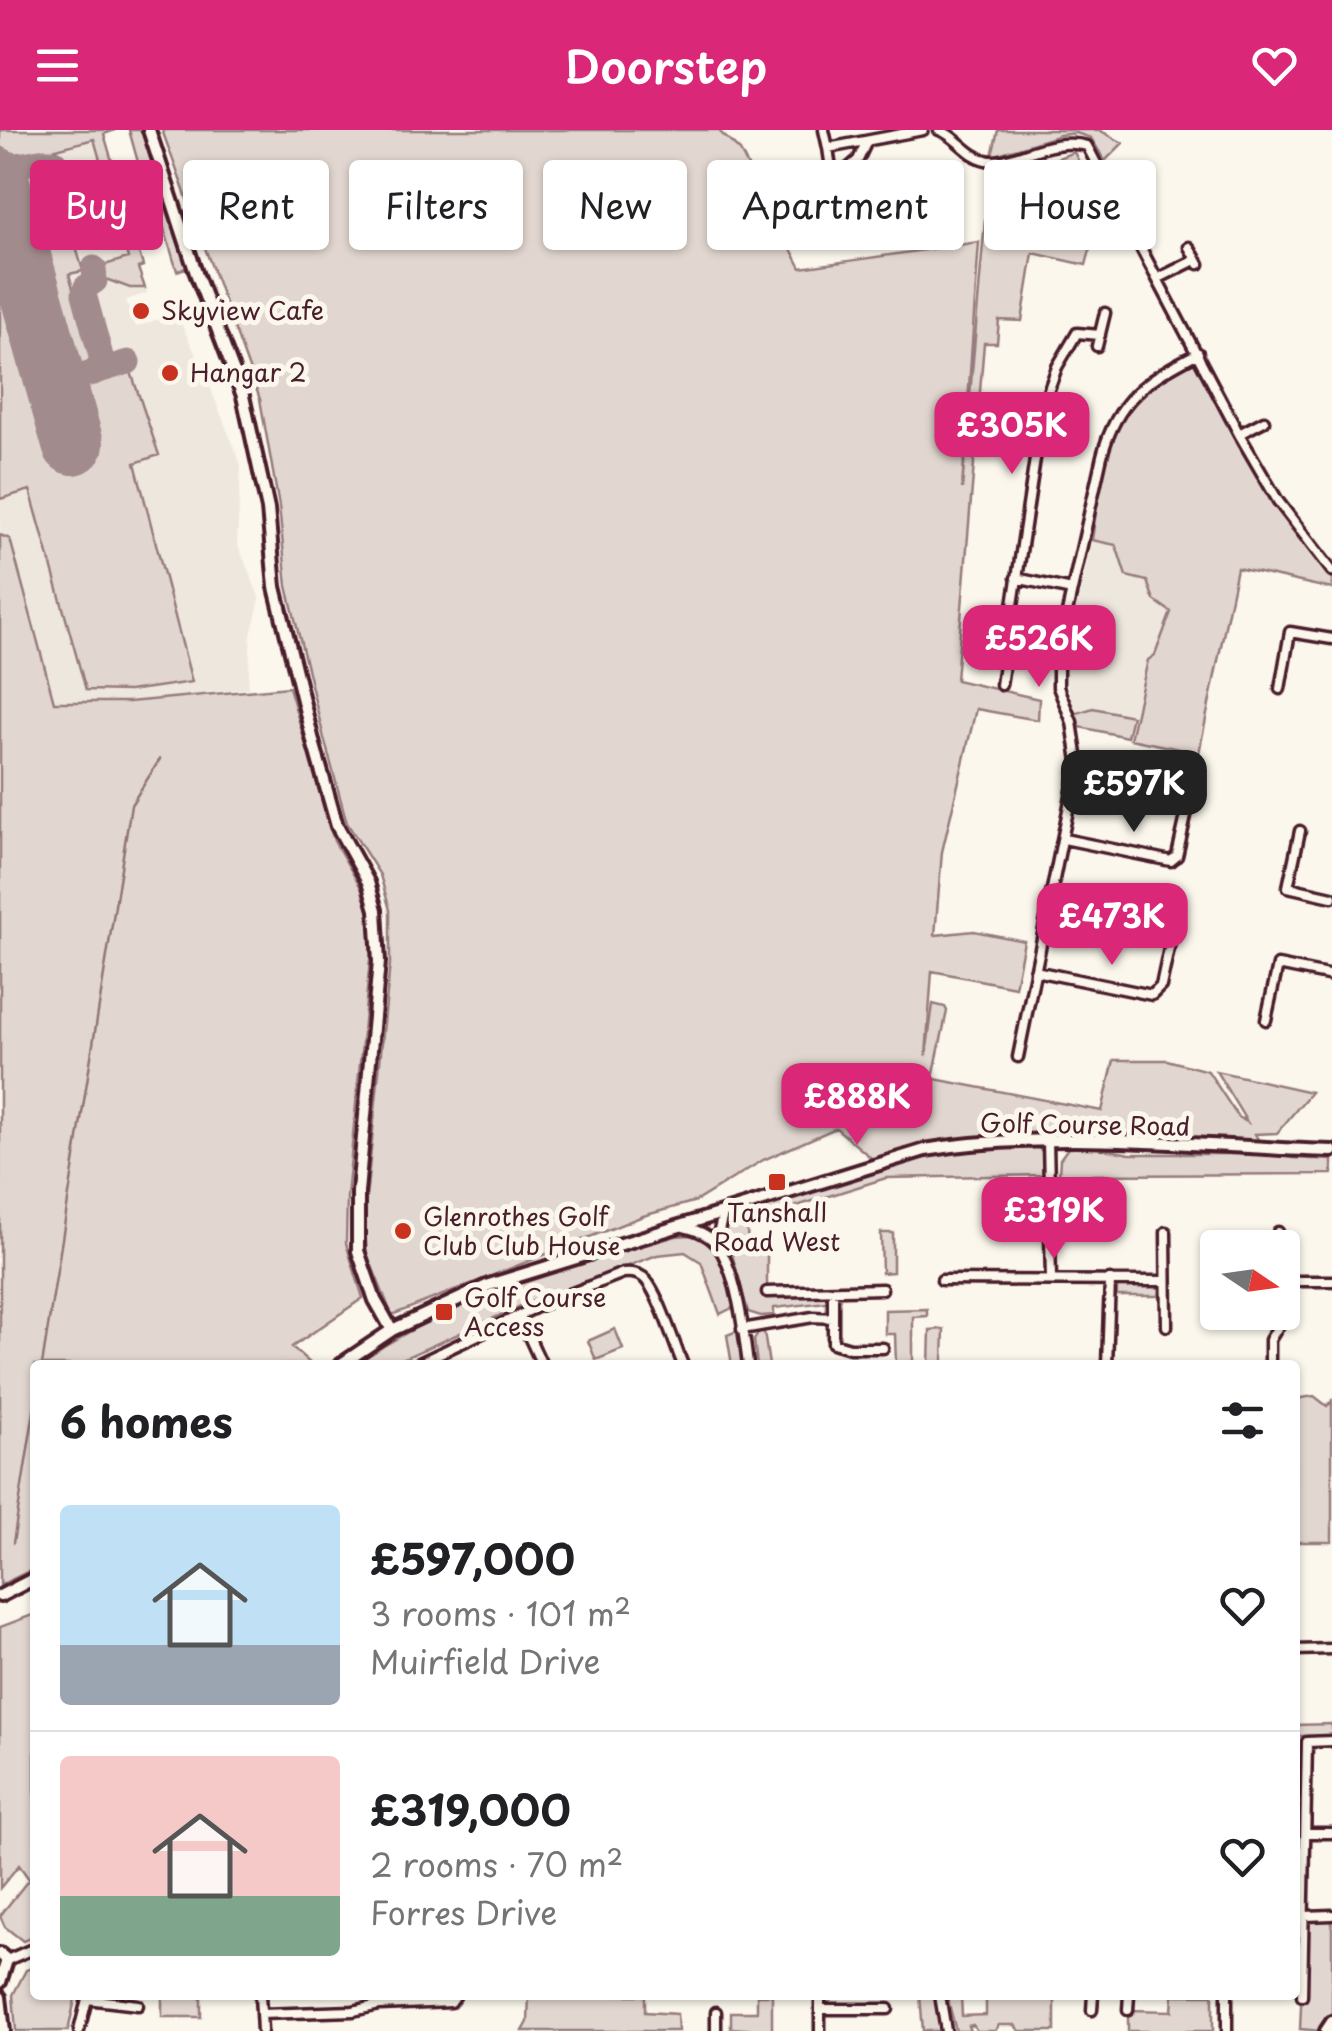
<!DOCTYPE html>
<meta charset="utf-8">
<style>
body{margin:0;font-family:"Playpen Sans",sans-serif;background:#f2f2f2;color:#202124;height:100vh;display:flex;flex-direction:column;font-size:38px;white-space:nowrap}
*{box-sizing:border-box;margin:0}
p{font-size:32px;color:#757577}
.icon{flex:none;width:55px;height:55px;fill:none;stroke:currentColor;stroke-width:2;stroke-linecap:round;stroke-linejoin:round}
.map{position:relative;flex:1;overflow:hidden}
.details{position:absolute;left:30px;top:1230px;width:1270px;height:640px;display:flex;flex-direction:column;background:#fff;border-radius:10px;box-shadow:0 2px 8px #0004}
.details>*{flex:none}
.hud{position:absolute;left:30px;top:30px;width:1272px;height:90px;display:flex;gap:20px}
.needle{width:65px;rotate:103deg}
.buttons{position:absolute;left:1200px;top:1100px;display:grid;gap:20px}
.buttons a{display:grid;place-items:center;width:100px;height:100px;border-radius:10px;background:#fff;box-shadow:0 2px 8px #0004;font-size:50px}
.price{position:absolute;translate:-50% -85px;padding:0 22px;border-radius:20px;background:#db2777;color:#fff;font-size:32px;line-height:65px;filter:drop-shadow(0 2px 5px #0008)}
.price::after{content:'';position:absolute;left:50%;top:60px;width:30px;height:22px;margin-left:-15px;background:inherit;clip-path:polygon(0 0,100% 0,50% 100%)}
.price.selected{background:#222;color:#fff}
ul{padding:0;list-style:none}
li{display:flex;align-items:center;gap:30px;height:250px;padding:0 30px}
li+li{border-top:2px solid #e0e0e0}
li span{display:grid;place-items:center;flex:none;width:280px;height:200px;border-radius:10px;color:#555}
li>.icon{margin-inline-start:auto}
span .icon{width:120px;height:120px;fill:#fffc;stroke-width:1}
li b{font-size:42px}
h2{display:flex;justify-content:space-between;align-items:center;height:120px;padding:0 30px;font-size:42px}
.chip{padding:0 35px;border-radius:10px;background:#fff;box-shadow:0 2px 8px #0004;font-size:35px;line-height:90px}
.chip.selected{background:#db2777;color:#fff}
header{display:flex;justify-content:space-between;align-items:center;height:130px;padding:0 30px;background:#db2777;color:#fff;font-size:45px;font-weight:600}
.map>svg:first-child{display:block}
</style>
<header><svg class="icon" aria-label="menu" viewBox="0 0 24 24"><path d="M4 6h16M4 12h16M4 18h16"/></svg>Doorstep<svg class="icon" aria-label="heart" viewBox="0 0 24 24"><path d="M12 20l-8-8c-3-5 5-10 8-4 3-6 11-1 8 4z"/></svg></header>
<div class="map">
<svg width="1332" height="1901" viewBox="0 0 1332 1901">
<rect width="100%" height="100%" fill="#fbf7ec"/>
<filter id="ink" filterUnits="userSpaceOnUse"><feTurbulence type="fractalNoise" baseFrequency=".01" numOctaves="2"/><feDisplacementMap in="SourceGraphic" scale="20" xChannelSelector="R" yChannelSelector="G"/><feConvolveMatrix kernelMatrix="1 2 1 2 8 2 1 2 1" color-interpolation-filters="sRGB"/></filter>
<g filter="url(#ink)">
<path fill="#eee7de" d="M0 0H115L104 4 143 136 138 138 147 163 126 170 136 197 176 183 203 239 241 335 237 413 260 469 251 505 248 558 129 572H54L10 409 0 405Z
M1092 410 1117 415 1126 446 1147 451 1154 470 1171 482 1155 525 1148 530 1135 585 1093 577 1075 582 1067 554 1065 529Z"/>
<path fill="#e2d7d0" stroke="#967b7e" stroke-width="2.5" d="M0 0H115L104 4 143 136 138 138 145 158H130L100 147 98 137 128 128 94 9 15 30 0 22Z
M129 0H142L189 137 177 141 156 72 148 68Z
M162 0H718L740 21 801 138 979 112 962 359 990 32 1016 44 1074 22 1112 99 1093 109 1086 135 1033 123 1022 191 999 190 997 213H984L956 550 1039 569 1038 590 976 579 942 722 935 805 974 801 1024 811 1015 857 932 841 926 926 933 874 945 877 947 881 934 943 925 941 924 947 1102 981 1114 930H1167L1208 941 1238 987 1247 992 1216 941 1311 962 1277 1003 1255 1004 1263 1018 996 1012 877 1033 836 998 763 1030 696 1071 643 1086 392 1185 367 1124 364 1088 390 834V780L380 745 347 693 324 608 287 456 279 376 260 269Z
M998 0H1099L1123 13 1105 31 1091 8 1076 3 1060 5 992 26Z
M41 38 55 45 83 141 69 144 93 229 89 238C77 244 68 241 60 231L12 66 11 58 19 44Z
M0 113 46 275 40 282 51 321 82 312 71 273 75 256 129 236 159 325 135 333 192 552 129 561 86 560 30 360 0 369Z
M1198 223 1278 370 1332 441V459L1237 438 1199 623 1130 609 1148 530 1155 525 1171 482 1154 470 1147 451 1126 446 1116 415 1092 410 1107 304 1130 269Z
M0 405 10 409 54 572H129L289 557 334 711 366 766 373 799 347 1067 346 1113 363 1168 292 1217 312 1235H35V1438L0 1455Z
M1093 578 1132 586 1127 607 1075 596 1074 584Z
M1036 1016 1044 1023V1045L886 1048 746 1092 749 1121H767V1162L826 1161 827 1172 774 1178V1185L761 1186 748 1182 725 1099 742 1085 907 1031 954 1023Z
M1093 1017 1130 1024H1277L1293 1028 1332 1030V1044L1059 1045 1060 1029 1068 1018Z
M881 1103H893V1142L882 1143Z
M692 1105 714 1116 738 1175 720 1184 701 1132 685 1122 657 1125 523 1175 389 1235H355C450 1167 565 1139 676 1106Z
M1117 1155H1160L1159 1166H1117Z
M927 1179V1186L913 1187V1235H896L895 1204H885V1180Z
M763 1195 769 1235H757L754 1210Z
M615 1199 623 1219 596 1230 588 1211Z
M742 1199 748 1235H732L727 1205Z
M944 1199 943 1231 929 1235 930 1200Z
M1314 1266 1327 1276 1332 1271V1412H1295V1269Z
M35 1484V1806L23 1811 5 1797 0 1786 29 1749 19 1735 0 1758V1497Z
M1332 1594V1606H1295V1595Z
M1332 1785V1883L1321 1901 1300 1899 1305 1786Z
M35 1837V1865H76L68 1901H16L13 1865 26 1840Z
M162 1865H201V1887H162Z
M529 1865H645V1882L677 1884 678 1901H523L528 1892Z
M757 1865H772V1901L731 1898V1882H757Z
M920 1865H937L942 1901H923Z
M961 1865 962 1886 986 1885V1868L1055 1867V1901H1019L1015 1895H999L995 1901H977L973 1895 968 1896 970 1901H956L947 1866Z
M1173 1865H1213V1901H1128V1880L1172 1881Z"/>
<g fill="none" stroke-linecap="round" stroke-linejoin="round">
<path stroke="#907477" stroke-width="2.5" d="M42 1235 131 675 160 629
M13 1413 35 1275"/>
<path stroke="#a28b8c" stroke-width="25" d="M0 29C20 43 34 26 55 32
M3 69 8 49 19 37
M94 138 95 151 86 157 84 164 102 230 94 243
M49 227 56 242 72 249 128 232
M63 278 67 258 79 248"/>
<path stroke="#a28b8c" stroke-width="62" d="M0 56 73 314"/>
<g stroke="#4a1f2b" stroke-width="15">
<path id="minor" d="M824 0 828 18 923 0
M939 0C957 6 967 26 986 30 1010 37 1049 5 1087 16L1239 304 1278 371 1332 441
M828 18 833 52 840 68
M833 52 858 30 867 11
M1189 117 1199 134
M1159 148 1195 130
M1097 216 1105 183
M1239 304 1264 291
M1016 448 1072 460
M1001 555 1043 276 1057 237 1077 203 1100 205
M1280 559 1290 502 1332 509
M1300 701 1288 757 1332 767
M1064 709 1171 731 1177 726 1188 677
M1035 841 1152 865 1161 856 1171 809
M1266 890 1278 835 1332 846
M1018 927 1078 631 1072 592 1058 557V523L1102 326C1117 268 1148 249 1198 223
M1048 1011 1051 1150
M684 1097C697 1100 710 1105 718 1116 737 1143 744 1203 748 1235
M1166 1102 1167 1196
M1278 1102V1118
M716 1113 723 1084
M942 1150 1166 1151
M1282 1151H1332
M833 1161V1188
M767 1162 882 1159
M520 1187 542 1235
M742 1199 813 1187 833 1188V1213L850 1218H883
M415 1235 537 1177 623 1143C632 1142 640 1143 646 1150 660 1167 674 1214 683 1235
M1107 1235 1110 1150
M1270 1235V1210L1279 1195V1182
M1295 1520 1332 1519
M1307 1703H1332
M1305 1786 1332 1785
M7 1830 35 1818
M260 1865 262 1901
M820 1865V1901
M940 1865 946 1901
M1227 1865V1901
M1302 1866 1307 1612 1332 1611
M87 1869 138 1875
M820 1879H888
M1092 1880 1093 1865
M1128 1880 1129 1865
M261 1884 353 1881 379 1875 451 1872 456 1865
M79 1901 88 1865
M716 1901V1882"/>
</g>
<g stroke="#4a1f2b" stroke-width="18">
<path id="tertiary" d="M149 0 196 143 243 266 268 379 275 457 314 615 337 696 368 752 376 780 379 832 358 1062V1121L375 1170 392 1200
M340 1235 392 1200 489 1155 925 1020C1053 999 1202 1017 1332 1021
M0 1466 35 1448
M0 1824 7 1830 0 1852
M0 1867 4 1901
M1326 1901 1332 1892"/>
</g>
<use href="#minor" stroke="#fbf7ec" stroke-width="8"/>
<use href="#tertiary" stroke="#fbf7ec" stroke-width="10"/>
</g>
</g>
<g fill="#c8321e" stroke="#fbf7ec" stroke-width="4">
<circle cx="141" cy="181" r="10"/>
<circle cx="170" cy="243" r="10"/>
<rect x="767" y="1042" width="20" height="20" rx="5"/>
<circle cx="403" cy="1101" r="10"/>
<rect x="434" y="1172" width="20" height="20" rx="5"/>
</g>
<g text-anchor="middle" stroke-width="10" stroke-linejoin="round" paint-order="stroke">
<g font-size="25" fill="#4a1f2b" stroke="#fbf7ec" text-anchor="start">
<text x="161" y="190">Skyview Cafe</text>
<text x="190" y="252">Hangar 2</text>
<text x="777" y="1092" text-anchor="middle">Tanshall<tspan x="777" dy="29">Road West</tspan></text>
<text x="423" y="1096">Glenrothes Golf<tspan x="423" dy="29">Club Club House</tspan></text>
<text x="464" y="1177">Golf Course<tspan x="464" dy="29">Access</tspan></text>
</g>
<g font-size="25" fill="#4a1f2b" stroke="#fbf7ec">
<text transform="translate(1085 995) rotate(1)" y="9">Golf Course Road</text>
</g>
</g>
</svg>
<div class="buttons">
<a><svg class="needle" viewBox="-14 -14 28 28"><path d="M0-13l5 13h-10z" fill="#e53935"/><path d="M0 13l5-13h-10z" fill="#757577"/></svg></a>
</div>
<b class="price" style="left:1012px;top:347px">£305K</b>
<b class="price" style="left:1039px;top:560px">£526K</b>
<b class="price selected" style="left:1134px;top:705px">£597K</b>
<b class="price" style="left:1112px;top:838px">£473K</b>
<b class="price" style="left:857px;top:1018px">£888K</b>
<b class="price" style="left:1054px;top:1132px">£319K</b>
<div class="hud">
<a class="chip selected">Buy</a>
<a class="chip">Rent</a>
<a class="chip">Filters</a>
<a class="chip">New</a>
<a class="chip">Apartment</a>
<a class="chip">House</a>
</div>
<section class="details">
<h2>6 homes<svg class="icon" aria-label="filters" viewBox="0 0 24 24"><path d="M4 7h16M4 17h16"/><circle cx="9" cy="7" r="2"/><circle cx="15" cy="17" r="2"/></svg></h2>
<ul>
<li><span style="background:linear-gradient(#bfe0f5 70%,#9aa5b1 0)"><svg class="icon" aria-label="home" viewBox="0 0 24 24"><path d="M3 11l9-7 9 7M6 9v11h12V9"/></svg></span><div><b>£597,000</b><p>3 rooms · 101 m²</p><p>Muirfield Drive</p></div><svg class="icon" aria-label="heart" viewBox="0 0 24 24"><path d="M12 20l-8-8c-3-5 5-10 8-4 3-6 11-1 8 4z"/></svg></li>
<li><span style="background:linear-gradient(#f6c9c9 70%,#7fa58c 0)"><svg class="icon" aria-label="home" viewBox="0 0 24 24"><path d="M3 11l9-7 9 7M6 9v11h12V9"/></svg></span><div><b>£319,000</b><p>2 rooms · 70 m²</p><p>Forres Drive</p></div><svg class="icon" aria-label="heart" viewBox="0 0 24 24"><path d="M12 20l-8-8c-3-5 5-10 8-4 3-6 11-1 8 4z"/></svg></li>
</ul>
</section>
</div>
